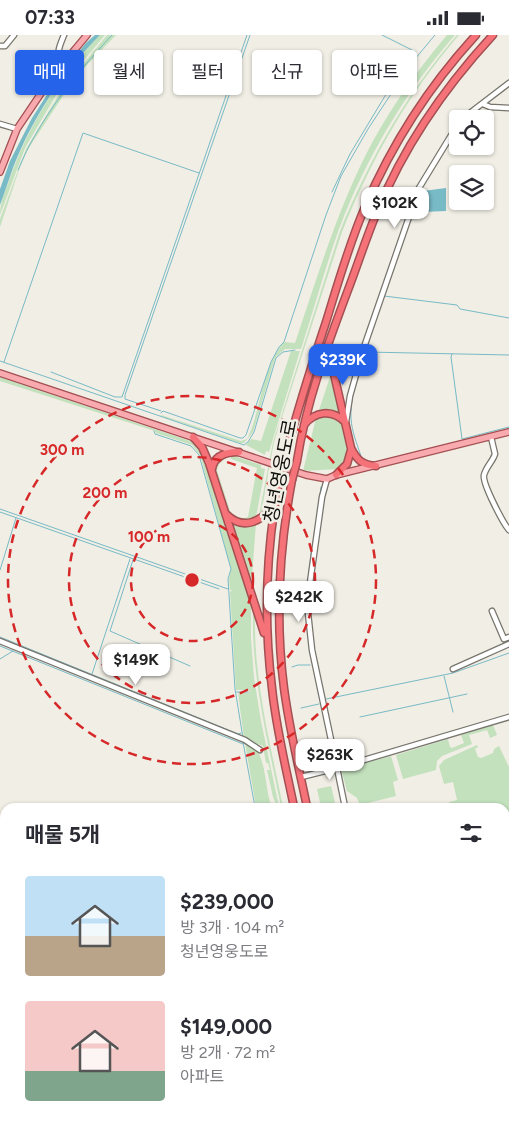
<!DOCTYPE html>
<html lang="ko">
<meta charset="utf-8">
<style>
body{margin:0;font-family:Figtree,"Noto Sans KR",sans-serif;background:#f2f2f3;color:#2b2b33;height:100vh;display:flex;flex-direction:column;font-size:19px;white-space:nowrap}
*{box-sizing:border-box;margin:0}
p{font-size:16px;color:#7c7c81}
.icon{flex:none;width:28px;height:28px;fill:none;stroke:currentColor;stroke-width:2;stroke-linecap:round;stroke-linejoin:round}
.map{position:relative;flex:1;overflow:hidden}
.details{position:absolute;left:0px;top:768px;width:510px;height:321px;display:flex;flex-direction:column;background:#fff;border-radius:15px 15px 0 0;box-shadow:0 1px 4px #0004}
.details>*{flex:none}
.guide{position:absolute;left:15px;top:15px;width:480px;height:45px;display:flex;gap:10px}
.controls{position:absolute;left:449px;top:75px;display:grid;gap:10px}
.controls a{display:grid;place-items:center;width:45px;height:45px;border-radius:5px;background:#fff;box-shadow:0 1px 4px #0004;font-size:25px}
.price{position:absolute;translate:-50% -42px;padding:0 11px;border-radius:10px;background:#fff;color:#222;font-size:16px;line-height:32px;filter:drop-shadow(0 1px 2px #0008)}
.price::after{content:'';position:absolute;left:50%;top:30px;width:15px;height:11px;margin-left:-8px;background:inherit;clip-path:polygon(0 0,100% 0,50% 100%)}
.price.active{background:#2563eb;color:#fff}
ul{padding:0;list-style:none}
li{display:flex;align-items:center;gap:15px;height:125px;padding:0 25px}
li span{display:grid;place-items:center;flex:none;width:140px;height:100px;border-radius:5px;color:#555}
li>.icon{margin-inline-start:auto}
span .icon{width:60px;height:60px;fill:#fffc;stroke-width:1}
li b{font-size:21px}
h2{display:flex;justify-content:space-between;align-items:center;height:60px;padding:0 25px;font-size:21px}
.chip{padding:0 18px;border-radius:5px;background:#fff;box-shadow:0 1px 4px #0004;font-size:18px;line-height:45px}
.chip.active{background:#2563eb;color:#fff}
.status{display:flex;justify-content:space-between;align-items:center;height:35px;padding:0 25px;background:#fff;direction:ltr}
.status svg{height:14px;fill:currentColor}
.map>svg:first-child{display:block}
</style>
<div class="status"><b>07:33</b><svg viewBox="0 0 49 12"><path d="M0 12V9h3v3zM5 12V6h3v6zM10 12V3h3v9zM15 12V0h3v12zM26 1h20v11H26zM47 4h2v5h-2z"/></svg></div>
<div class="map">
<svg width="509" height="1088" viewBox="0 0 509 1088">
<rect width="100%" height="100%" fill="#f1eee5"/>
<path fill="#c3e1bd" d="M100 0H105L59 55 25 113 0 180C0 166 6 155 10 143 29 89 60 40 100 0Z
M107 0H116L86 31 63 61 28 114 19 135 0 192V184L26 114 61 56Z
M447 0H455C405 57 366 123 339 194 325 233 314 274 301 314H285L275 323 253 397 244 408H240L161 381V380L241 406 247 404C262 374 261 333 284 307L295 308C318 240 339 169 373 106 394 68 419 33 447 0Z
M457 0H459C408 59 371 125 342 197L274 407 261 479 259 480 273 407 340 196C369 125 406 59 457 0Z
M291 316H300L269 417 266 416 265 420 246 410 251 404 261 406Z
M331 339 342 380 318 378Z
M0 342 193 407 200 414 206 428 251 568V603L254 643 261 686 279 772 277 771 273 762 267 735H270L268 728H266L263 711 244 703 238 658H248L250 655H236L230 557 232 555H230L229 544 231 534 200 420 192 410 156 398 155 396 0 346Z
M331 381 342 388C341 406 355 415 339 434L303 436 316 383Z
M227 420V422L219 429 217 435 230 476C234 481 242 485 248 482L257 433 231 424V420L261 430V433L265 434 256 482 244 487 229 480 213 433 217 427Z
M229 485C238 491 247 493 256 488L251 554Z
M253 574 255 576C253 643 270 707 283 772H281C268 706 251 642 253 574Z
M493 690 497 700 490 703 487 695 469 700 472 709 442 721 437 726 436 735 403 744 396 720 448 704 450 712 452 713 464 708 461 700Z
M245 708C248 709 253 710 255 713 267 726 265 758 272 772H256Z
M477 710 478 712 475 714 478 722 481 723 493 718 494 714 499 711 509 732V813H505V772H451L449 767 457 765 453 747 444 749 439 731 444 725Z
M391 721 398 745 393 747 396 761 360 770 357 763 347 756 341 734Z
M331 751 336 772H321L317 754Z"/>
<path fill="#78bac6" d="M95 0H100C67 33 39 73 20 116 12 133 7 152 0 170V154L10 126 32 83 61 38 86 8Z
M446 153V176L422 177 423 156Z"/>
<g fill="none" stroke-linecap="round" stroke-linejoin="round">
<path stroke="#78bac6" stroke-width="1" d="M18 135C39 84 75 40 112 0
M332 157 350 119 385 61 416 17 382 0
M342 317H362
M366 317 509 320
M452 319 451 322 462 404 509 392
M0 326 244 410 248 407 254 397 276 323 283 317 295 315
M4 327 83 98 199 138
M51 337 115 362H122L247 0
M161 376 125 364V360L250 0
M161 378 163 376 240 403H243L246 400 271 327 279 312 284 307 326 180 341 141 368 94 410 30 435 0
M154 396 155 399 191 411 199 420 231 534 228 544 235 654 243 703
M361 421C357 409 352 397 351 384 349 350 373 294 384 261L457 270 460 274 509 283
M320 461 321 452
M0 474 228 554
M0 477 219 554
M133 525 110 596 190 631
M0 535 16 483
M307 593C304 557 311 522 316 487
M0 602 238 699 241 698
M0 611 243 709
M0 624 13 616
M292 632 298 630H310
M92 639 130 524
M444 641 453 677
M236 657H248
M326 664 453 638 509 618
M301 673 319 669
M360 682 467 659
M243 707 255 772
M505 828H509
M0 848 5 847
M505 898 509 897
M505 902 509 901
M0 927 5 935
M0 1009 5 1017
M505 1031 509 1030
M0 1037 5 1036
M505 1061H509
M48 1084 50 1088
M322 1084 323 1088
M403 1084 404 1088
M313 1088 322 1087"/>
<g stroke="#77756d" stroke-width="7">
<path id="minor" d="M0 11H5L14 0
M62 29C55 19 60 10 64 0
M483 69 490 72 509 73
M462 84 509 48
M0 89 17 94
M346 387 350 361 363 315 419 153 458 89
M491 402 495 419C493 426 486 432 484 440 482 448 503 488 509 495
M327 444 322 462 309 555 308 578 312 615 337 733 509 682
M492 576 504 604 509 602
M0 606 245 705 260 715
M453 634 509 609
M301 742 337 733 345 772
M505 816H509"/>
</g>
<g stroke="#a44f52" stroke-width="8">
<path id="major" d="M0 137 17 94 52 42 87 0
M0 338 306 440 327 444 336 440 509 397"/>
</g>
<g stroke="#a44f52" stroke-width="9">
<path id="highway" d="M329 311 331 326 351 413C357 425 362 430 376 431
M304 390C315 376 332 374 345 387
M193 402 202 412 209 428 264 598
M285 422C297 377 311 332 326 287 338 248 349 209 365 172 392 109 430 50 476 0
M297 426C306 368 327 311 348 255 358 229 366 203 377 177 404 111 445 52 493 0
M212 434C214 420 227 417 239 417
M336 440 347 429 351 415
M280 441C266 512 263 581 272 653 276 693 286 733 294 772
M292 445C279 514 275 583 284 653 289 693 299 733 307 772
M226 479C243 496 261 487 274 470
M360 1084 361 1088
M373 1084 374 1088"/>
</g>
<use href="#minor" stroke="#fff" stroke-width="4.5"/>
<use href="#major" stroke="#f9aaaf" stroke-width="5.5"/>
<use href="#highway" stroke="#f57279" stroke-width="6"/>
<g stroke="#a44f52" stroke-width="9" stroke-linecap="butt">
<path id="highway-bridge" d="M280 441 285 422
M292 445 297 426"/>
</g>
<use href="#highway-bridge" stroke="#f57279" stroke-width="6"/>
</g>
<g fill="none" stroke="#d62828" stroke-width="2.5" stroke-dasharray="9 6">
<circle cx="192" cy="545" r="61"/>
<circle cx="192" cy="545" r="123"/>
<circle cx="192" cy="545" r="184"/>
</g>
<g text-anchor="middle" stroke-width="5" stroke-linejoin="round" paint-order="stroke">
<g font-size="19" fill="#0f0e0b" stroke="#f1eee5">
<text transform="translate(280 436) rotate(-79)" y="7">청년영웅도로</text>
</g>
</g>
<circle cx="192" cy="545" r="8" fill="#d62828" stroke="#f1eee5" stroke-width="2.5"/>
<g font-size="15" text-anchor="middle" font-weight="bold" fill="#d62828" stroke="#f1eee5" stroke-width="5" stroke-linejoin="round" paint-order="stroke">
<text x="62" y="420">300 m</text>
<text x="105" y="463">200 m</text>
<text x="149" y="507">100 m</text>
</g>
</svg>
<div class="controls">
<a><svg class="icon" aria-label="locate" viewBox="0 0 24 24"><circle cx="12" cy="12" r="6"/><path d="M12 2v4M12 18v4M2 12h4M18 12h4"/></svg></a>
<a><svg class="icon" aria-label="layers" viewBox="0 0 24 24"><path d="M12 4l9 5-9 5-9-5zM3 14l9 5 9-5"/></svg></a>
</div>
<b class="price" style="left:395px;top:194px">$102K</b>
<b class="price active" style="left:343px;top:351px">$239K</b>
<b class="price" style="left:299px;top:588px">$242K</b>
<b class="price" style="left:136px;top:651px">$149K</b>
<b class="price" style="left:330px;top:746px">$263K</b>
<div class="guide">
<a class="chip active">매매</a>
<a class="chip">월세</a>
<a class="chip">필터</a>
<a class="chip">신규</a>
<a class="chip">아파트</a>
</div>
<section class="details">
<h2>매물 5개<svg class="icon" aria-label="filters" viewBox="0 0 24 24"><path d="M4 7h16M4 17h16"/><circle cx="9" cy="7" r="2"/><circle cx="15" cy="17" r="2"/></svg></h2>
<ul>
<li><span style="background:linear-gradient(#bfe0f5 60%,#b9a48a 0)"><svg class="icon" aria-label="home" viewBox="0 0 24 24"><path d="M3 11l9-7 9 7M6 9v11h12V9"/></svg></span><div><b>$239,000</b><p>방 3개 · 104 m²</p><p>청년영웅도로</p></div></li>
<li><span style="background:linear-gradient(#f6c9c9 70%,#7fa58c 0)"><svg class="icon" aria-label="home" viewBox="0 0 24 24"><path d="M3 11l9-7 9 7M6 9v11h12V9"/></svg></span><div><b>$149,000</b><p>방 2개 · 72 m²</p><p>아파트</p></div></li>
</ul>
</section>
</div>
